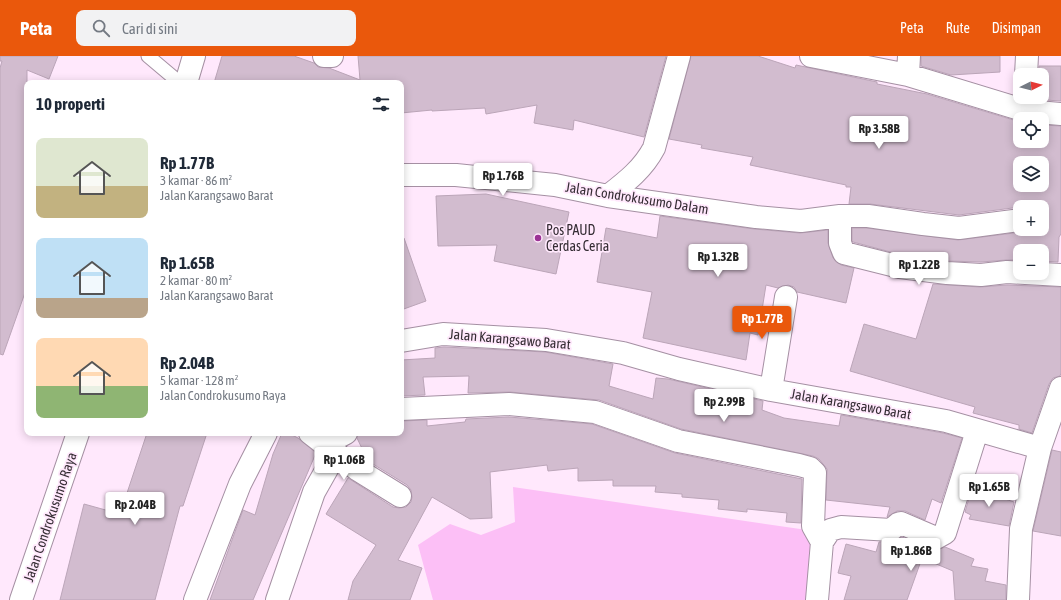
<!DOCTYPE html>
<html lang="id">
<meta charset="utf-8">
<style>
body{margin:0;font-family:"Asap Condensed",sans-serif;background:#f2f2f3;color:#1f2937;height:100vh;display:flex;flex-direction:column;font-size:15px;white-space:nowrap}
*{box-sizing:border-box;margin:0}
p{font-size:13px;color:#747a83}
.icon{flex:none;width:22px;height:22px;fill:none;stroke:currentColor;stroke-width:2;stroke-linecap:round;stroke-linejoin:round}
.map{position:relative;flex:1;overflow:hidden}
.panel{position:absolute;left:24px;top:24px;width:380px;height:356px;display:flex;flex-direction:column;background:#fff;border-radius:8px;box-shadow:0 2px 10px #0003}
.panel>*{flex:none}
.needle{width:26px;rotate:84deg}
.tools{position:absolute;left:1013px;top:12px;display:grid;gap:8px}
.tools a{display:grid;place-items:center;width:36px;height:36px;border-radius:8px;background:#fff;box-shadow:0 2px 10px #0003;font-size:20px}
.price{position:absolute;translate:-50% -34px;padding:0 9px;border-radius:4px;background:#fff;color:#222;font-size:13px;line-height:26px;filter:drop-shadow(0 1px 2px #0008)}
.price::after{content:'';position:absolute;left:50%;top:24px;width:12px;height:9px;margin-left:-6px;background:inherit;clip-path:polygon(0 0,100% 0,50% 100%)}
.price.current{background:#ea580c;color:#fff}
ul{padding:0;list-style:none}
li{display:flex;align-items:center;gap:12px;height:100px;padding:0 12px}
li span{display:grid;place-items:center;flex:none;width:112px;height:80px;border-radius:8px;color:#555}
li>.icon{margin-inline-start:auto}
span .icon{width:48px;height:48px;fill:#fffc;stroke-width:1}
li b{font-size:17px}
h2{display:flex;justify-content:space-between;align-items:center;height:48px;padding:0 12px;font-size:17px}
header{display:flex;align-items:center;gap:24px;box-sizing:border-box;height:56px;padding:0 20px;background:#ea580c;color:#fff}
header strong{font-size:19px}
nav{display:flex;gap:22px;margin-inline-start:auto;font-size:14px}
.search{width:280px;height:36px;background:#f2f2f3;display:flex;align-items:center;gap:10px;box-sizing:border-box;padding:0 14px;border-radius:8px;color:#747a83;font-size:15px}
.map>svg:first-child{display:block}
</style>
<header>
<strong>Peta</strong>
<div class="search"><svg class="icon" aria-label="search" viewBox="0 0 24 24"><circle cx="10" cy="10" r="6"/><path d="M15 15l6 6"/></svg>Cari di sini</div>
<nav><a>Peta</a><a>Rute</a><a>Disimpan</a></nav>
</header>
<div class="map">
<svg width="1061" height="544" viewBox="0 0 1061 544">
<rect width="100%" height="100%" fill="#ffe8fc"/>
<path fill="#fcbff6" d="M513 431 814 475 808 544H433L418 489 450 468 481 479 515 466Z"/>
<path fill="#d2bccf" stroke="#bba5b8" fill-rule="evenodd" d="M0 0H58L49 23 27 14V231L3 299 0 298V12L2 5H0Z
M222 0H294L314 7 318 11 329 12 360 24 358 0H666L644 81 574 64 573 74 534 67 537 49 486 58 485 52 432 55V54L401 57V27H214Z
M691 0H758L795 12 796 9 877 26V28L927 38 1020 66V85H1042V69L1061 70V178L1059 181 1058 206 1042 205V195H1020V204H1006L981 206 948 205 902 199 853 186 852 185V172H867L958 184 1022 176 1028 173H1042V151H1020L959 159 870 148H849L851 131H846V129L750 109 753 101 701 92 702 89 669 83ZM1020 107H1042V129H1020Z
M921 0H1000V16L951 19 921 10Z
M1039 10H1061V45L1030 43V41H1042V19H1039Z
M486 138 569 156 556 218 494 205 497 189 438 190 436 140Z
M660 160 754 173 800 177 828 174V187L833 202 841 209 854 212 846 247 797 236 794 231 788 229 778 232 766 229 758 279 750 277 746 304 643 282 652 236 597 226 606 172 657 182Z
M404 182 426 245 401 254V183Z
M933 228 980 231 1007 229 1061 231V317L1060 320 1053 322 1049 328 1032 377 1019 373V369L973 357 975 351 850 315 864 268 916 283Z
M444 291 545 296 613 308 609 330 653 343 656 322 668 323 763 345 762 354 784 362 839 370 841 359 943 377 962 382 941 447 932 443 925 464 905 455H897L887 461 890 451 826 444 827 413 819 403 813 400 681 373 599 344 510 336 468 337 469 320 423 321 425 339 401 340V304L435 302V292Z
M509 361 592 368 675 397 802 423 801 467 786 466 787 457 747 453V456L718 453 719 444 682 441V438L655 436 656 430H613V424L578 425V412L548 415 547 409 490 416 492 462 470 463 432 441 398 504 422 512 410 544H348L353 525 376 489 326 458 348 422 393 451 399 452 406 451 411 446 412 441 411 434 407 429 368 405 357 382 358 377H401V365L427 364V370L465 366 466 363Z
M147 377H207L183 450H180L155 544H60L84 448 120 458Z
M282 377H288L298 382 316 397 253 544H210L243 454 255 459 273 398Z
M1052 394 1061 396V480L1033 475Z
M972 432 1014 446 1009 470 969 463 971 459 965 456Z
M902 481 931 494H937L945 491 974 503 971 510 988 513 985 525 1006 529V544H955L953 515 922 502 907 544H844L851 520 838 517 846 488 876 496 879 486H891Z"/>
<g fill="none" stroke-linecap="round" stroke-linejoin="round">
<g stroke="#a590a3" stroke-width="15">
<path id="service" d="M148 0 180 27"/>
</g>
<g stroke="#a590a3" stroke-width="24">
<path id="minor" d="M324 0H332
M811 0 908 19 1026 55 1061 58
M908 19 909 0
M1026 19 1027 0
M186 27 194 0
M401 119H456L555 129 608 140 756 161 801 165 840 160V187L844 197 900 211 947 217 981 219 1007 216 1061 219
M608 140C626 126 643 113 654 92L679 0
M840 160H868L923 168 959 172 1020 164
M401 285 443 278 546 284 623 297 679 313 771 334 946 365 1040 392
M771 334 786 241
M401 353 509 348 595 356 678 385 799 409 810 412 815 417 813 470 822 486
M310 377 358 414 400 440
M325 388 346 377
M21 544 78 377
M195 544 240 428 266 377
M277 544 314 436 336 397
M817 544 822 486 830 474 841 471 891 474 898 468 901 467 936 482 945 477 977 375
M1018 544 1021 473 1040 392 1061 332"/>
</g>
<use href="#service" stroke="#fff" stroke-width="13"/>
<use href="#minor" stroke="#fff" stroke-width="22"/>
</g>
<circle fill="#9b3295" stroke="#ffe8fc" stroke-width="1.5" cx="538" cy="182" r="4"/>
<g text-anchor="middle" stroke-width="3.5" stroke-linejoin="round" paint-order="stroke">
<g font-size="14" fill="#352d34" stroke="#ffe8fc">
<text transform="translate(637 142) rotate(9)" y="5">Jalan Condrokusumo Dalam</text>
<text transform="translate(510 283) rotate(5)" y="5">Jalan Karangsawo Barat</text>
<text transform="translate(851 348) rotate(10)" y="5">Jalan Karangsawo Barat</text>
<text transform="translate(50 461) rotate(-71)" y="5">Jalan Condrokusumo Raya</text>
</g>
<g font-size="14" fill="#352d34" stroke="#ffe8fc" text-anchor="start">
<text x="546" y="179">Pos PAUD<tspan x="546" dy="16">Cerdas Ceria</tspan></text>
</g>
</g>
</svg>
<div class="tools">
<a><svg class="needle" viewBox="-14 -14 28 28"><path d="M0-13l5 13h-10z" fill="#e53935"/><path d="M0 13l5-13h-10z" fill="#747a83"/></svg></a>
<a><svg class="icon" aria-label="locate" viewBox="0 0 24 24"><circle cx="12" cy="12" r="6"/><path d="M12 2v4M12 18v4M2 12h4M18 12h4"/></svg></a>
<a><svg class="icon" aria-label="layers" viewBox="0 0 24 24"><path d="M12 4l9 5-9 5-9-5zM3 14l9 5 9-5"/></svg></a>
<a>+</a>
<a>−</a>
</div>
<b class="price" style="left:879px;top:94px">Rp 3.58B</b>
<b class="price" style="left:503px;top:141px">Rp 1.76B</b>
<b class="price" style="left:718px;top:222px">Rp 1.32B</b>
<b class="price" style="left:919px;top:230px">Rp 1.22B</b>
<b class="price current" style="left:762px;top:284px">Rp 1.77B</b>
<b class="price" style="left:724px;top:367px">Rp 2.99B</b>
<b class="price" style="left:344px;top:425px">Rp 1.06B</b>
<b class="price" style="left:989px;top:452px">Rp 1.65B</b>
<b class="price" style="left:135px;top:470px">Rp 2.04B</b>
<b class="price" style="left:911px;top:516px">Rp 1.86B</b>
<section class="panel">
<h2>10 properti<svg class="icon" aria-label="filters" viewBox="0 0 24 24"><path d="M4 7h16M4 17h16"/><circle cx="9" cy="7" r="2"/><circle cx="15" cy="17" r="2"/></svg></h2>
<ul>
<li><span style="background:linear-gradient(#dfe7d0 60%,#c2b280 0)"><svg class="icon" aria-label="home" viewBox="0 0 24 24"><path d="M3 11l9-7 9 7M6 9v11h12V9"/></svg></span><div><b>Rp 1.77B</b><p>3 kamar · 86 m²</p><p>Jalan Karangsawo Barat</p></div></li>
<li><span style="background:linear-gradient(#bfe0f5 75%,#b9a48a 0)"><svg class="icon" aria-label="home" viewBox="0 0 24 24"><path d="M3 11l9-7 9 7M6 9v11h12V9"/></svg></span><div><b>Rp 1.65B</b><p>2 kamar · 80 m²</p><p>Jalan Karangsawo Barat</p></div></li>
<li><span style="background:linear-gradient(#ffd9b3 60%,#8fb573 0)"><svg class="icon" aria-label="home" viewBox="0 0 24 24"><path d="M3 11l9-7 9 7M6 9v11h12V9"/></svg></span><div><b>Rp 2.04B</b><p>5 kamar · 128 m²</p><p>Jalan Condrokusumo Raya</p></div></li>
</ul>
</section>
</div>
